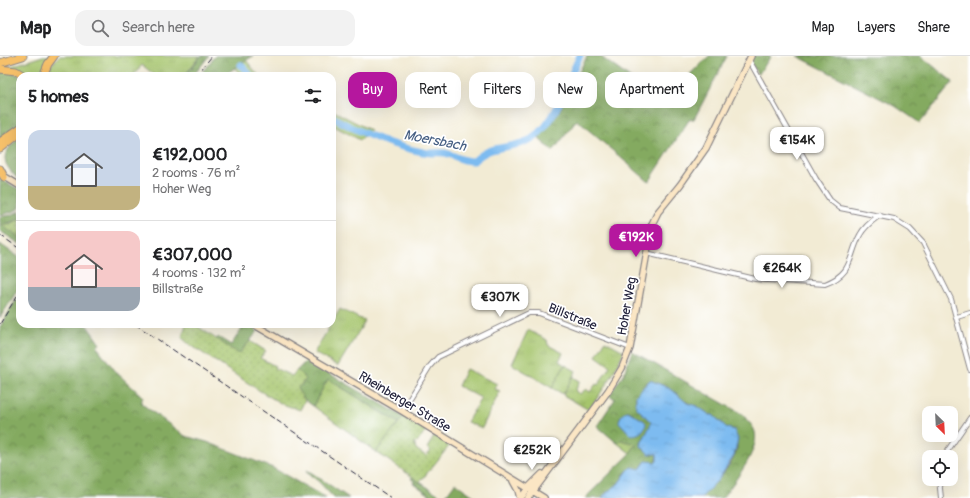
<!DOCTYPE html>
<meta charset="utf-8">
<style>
body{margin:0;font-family:Pangolin,sans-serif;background:#f2f2f2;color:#202124;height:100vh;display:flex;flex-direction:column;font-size:15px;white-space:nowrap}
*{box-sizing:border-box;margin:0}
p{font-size:13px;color:#757577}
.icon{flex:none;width:22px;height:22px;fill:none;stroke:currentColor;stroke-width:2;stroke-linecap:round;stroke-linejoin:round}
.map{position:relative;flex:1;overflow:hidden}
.details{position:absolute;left:16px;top:16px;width:320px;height:256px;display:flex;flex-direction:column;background:#fff;border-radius:12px;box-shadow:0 4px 16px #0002}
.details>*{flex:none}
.top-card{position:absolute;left:348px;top:16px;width:380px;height:36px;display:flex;gap:8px}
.needle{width:26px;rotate:156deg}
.fabs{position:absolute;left:922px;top:350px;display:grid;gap:8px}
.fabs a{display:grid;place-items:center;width:36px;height:36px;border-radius:8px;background:#fff;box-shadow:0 4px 16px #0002;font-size:20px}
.price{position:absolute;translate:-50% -34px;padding:0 9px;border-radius:8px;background:#fff;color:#222;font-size:13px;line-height:26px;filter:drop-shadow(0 1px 2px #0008)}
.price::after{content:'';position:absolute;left:50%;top:24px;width:12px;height:9px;margin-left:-6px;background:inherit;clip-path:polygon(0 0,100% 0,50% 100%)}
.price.selected{background:#b5179e;color:#fff}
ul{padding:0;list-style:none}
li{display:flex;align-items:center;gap:12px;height:100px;padding:0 12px}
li+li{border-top:1px solid #e0e0e0}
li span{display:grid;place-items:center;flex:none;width:112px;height:80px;border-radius:12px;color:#555}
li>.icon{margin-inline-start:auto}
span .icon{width:48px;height:48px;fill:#fffc;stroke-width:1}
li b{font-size:17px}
h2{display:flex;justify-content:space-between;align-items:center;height:48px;padding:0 12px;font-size:17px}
.chip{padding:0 14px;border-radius:12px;background:#fff;box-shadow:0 4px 16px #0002;font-size:14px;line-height:36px}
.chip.selected{background:#b5179e;color:#fff}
header{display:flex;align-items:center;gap:24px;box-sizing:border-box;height:56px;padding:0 20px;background:#fff;border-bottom:1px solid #e0e0e0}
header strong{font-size:19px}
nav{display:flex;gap:22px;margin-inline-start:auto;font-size:14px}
.search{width:280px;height:36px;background:#f2f2f2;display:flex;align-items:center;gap:10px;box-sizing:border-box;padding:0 14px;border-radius:12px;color:#757577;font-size:15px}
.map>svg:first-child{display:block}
</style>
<header>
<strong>Map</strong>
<div class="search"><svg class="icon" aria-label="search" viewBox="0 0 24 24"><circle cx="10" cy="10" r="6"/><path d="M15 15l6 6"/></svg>Search here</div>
<nav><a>Map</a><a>Layers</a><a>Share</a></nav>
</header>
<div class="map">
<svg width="970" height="442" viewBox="0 0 970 442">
<defs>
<pattern id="grass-tufts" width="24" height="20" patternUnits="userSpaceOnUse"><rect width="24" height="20" fill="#a6c56d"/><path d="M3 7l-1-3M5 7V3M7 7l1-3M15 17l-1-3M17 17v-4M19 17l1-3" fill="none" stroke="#8fa95f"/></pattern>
<pattern id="forest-crowns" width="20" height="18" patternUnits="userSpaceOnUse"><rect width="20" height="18" fill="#84aa60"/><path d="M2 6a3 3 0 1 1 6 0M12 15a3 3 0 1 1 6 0" fill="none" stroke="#6c8a50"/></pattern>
<pattern id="garden-dots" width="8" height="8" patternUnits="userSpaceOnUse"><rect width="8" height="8" fill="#a6c56d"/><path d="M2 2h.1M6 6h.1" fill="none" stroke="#8fa95f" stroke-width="1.8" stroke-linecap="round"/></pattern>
<pattern id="water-ripples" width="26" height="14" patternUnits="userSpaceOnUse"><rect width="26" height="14" fill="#7dbbf0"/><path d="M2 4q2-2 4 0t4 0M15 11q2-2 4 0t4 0" fill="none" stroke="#6ca0cf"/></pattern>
</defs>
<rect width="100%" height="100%" fill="#fff"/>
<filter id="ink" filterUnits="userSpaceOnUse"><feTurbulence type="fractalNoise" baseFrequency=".025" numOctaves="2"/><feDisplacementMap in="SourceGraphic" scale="8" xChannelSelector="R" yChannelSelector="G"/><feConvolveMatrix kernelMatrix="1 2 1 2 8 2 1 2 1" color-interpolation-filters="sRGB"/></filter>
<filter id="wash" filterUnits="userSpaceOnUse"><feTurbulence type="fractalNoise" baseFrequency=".012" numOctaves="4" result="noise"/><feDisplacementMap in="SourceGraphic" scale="16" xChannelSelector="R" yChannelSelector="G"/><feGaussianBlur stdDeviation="0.9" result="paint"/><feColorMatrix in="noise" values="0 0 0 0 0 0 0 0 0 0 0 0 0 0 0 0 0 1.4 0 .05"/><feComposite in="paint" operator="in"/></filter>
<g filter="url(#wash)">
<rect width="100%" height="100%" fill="#f2ebd4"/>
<path fill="url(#grass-tufts)" stroke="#647454" d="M43 0H53L42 20H26L8 11Z
M59 0H200L184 20H156L142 9 133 20H46L51 9Z
M246 4 259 20H241L235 12Z
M332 54 370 74 360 84 332 69Z
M340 253 365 265 338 310 314 297Z
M528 274 547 284 548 289 563 297 559 305 565 309 552 332 512 308Z
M605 285 624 295 612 320 589 354 563 339 573 321 580 325 575 335 580 338 586 333 590 336 596 328 598 329 610 310 596 300Z
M466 313 497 328 495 333 500 335 482 372 467 366 481 342 458 330Z
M328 323 399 367 376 396 313 350Z"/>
<path fill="url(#forest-crowns)" stroke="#53664e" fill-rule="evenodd" d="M201 0H209L193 20H185Z
M215 0H253L223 20H199Z
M587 0H600L656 41 660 34 674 41 690 18 709 0H727L694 63 689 64 649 126 577 64 553 95 540 84 539 81C561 60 573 27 587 0Z
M751 0H771L758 19 749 4Z
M797 0H921L953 26 920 67 895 50Z
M0 16H13L20 20V69L0 84Z
M20 80V125C0 105 0 100 20 80Z
M0 123 20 134V152L12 156 0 159Z
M20 155V163L2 169 20 182V188L0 175V161L11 159Z
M0 188 20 202V230L0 262Z
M20 237V268H86L100 288 97 291 117 317 143 341 141 346 142 348 185 380 207 386 273 412 326 442H0V271Z
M245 268 258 275 239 298 216 283 218 281 231 289Z
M632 295 742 358C747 364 753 369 755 376 760 394 733 428 722 442H701C711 428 736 409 737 390 737 385 735 379 734 374L727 372 713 359H710C704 354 695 350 688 347 672 340 668 326 647 326 644 332 638 335 636 341 636 344 636 348 636 351L651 366 649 376 641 386 642 392 650 398H657L656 406 644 407 640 413 627 415 618 428 604 439 602 442H585L629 399 636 388 621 385 617 387 597 370 615 343 609 339 624 318ZM629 355 645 366 619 363 625 356Z
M307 304 313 308 404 361 399 367 328 323 313 350 305 344 297 333 306 323 297 314Z
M307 414 312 417 349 442H334L318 425 306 416Z
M412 421 444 442 455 427 477 442H434L413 427 414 425 411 423Z"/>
<path fill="#a6c56d" stroke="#647454" d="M565 309 576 315 563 338 552 332Z"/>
<path fill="url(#garden-dots)" stroke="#647454" d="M20 163V182L1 169 11 167Z
M186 268H194L239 298 250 285 266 295 260 302 275 310 274 312 292 320 297 314 306 323 297 333 305 344 300 354 282 348 260 335 189 288 182 282Z
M404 361 426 374 417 387 414 386 416 393 426 400 431 395 427 392 435 379 450 389 420 426 376 396Z
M621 384 636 388 630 397 617 387Z"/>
<path fill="url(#water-ripples)" stroke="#506e96" d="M650 324 671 333 687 347 697 350 710 359H713L727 372 734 374 738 383 734 400 718 424 701 442H602L604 439 618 428 629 413 632 411 640 413 646 405 655 406 657 405V398H649L641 390C641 384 649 375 651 366L636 351V339Z
M628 355 643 364 646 367C645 375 639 379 631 379L619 366C619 362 624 355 628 355Z"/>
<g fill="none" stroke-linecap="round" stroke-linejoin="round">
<path stroke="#7dbbf0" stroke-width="7" d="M241 9 251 20
M332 61C361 77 391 90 423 96 430 98 438 96 445 97 455 99 462 106 474 105 492 88 504 94 525 86 555 75 566 26 580 0"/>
</g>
</g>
<g filter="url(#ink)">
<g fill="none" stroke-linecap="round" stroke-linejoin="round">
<g stroke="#8a8688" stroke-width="6">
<path id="minor" d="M749 4 816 123 830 144 840 152 850 154 894 163 910 173 923 187 951 243 970 313
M646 197 755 223 825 228C854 217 848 201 860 179 864 171 873 164 880 159
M957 261 970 257
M402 355 430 310 438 301 529 257H539L630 292
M945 401 948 394 970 362
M939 423 941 442"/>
</g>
<g stroke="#8a8688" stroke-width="8">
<path id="secondary" d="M2 119 20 130
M253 268 402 355 544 442
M513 425 518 434 520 442
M521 442 528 432 542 418
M528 442 608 335 622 312 630 292 652 168 658 156 680 129 706 92 751 0"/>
</g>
<g stroke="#8a8688" stroke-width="9">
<path id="motorway" d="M0 7 23 0
M0 13 16 15 24 20
M43 20 48 8 54 0
M0 86 20 72
M0 93 20 77
M0 113 4 121"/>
</g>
<use href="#minor" stroke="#fff" stroke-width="4"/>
<use href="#secondary" stroke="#fbe6c4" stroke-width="5.5"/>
<use href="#motorway" stroke="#f6c06b" stroke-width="7"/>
<path stroke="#22223b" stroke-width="1" stroke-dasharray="6 3" stroke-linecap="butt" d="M196 20 212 0
M0 179 20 193
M0 268 20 235
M135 268 391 442"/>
</g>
</g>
<g text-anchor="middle" stroke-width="3.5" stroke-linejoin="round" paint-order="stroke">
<g font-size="13" fill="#22223b" stroke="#fff">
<text transform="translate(626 250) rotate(-80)" y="5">Hoher Weg</text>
<text transform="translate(573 260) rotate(22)" y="5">Billstraße</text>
<text transform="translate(405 345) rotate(31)" y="5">Rheinberger Straße</text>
</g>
<g font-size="14" font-style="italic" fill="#465f83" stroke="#fff">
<text transform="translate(435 84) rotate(11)" y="5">Moersbach</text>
</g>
</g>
</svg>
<div class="fabs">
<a><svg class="needle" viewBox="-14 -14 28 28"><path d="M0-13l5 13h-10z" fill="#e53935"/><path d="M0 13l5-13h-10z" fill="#757577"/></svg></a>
<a><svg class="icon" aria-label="locate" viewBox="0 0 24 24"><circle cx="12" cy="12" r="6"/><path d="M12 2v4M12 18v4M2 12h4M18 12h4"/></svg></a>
</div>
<b class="price" style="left:797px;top:105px">€154K</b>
<b class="price selected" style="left:636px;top:202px">€192K</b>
<b class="price" style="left:782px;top:233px">€264K</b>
<b class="price" style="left:500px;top:262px">€307K</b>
<b class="price" style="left:532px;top:415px">€252K</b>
<div class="top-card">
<a class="chip selected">Buy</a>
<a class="chip">Rent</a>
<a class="chip">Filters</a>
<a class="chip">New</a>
<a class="chip">Apartment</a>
</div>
<section class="details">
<h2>5 homes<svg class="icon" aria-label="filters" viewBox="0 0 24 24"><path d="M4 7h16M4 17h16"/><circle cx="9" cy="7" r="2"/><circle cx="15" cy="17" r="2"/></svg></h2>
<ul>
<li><span style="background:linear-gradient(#c9d6e8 70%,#c2b280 0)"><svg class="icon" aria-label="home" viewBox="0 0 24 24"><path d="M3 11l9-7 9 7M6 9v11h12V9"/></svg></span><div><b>€192,000</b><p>2 rooms · 76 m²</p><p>Hoher Weg</p></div></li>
<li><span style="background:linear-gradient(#f6c9c9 70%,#9aa5b1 0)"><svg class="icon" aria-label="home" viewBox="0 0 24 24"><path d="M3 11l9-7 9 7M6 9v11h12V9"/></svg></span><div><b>€307,000</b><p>4 rooms · 132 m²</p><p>Billstraße</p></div></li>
</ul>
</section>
</div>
